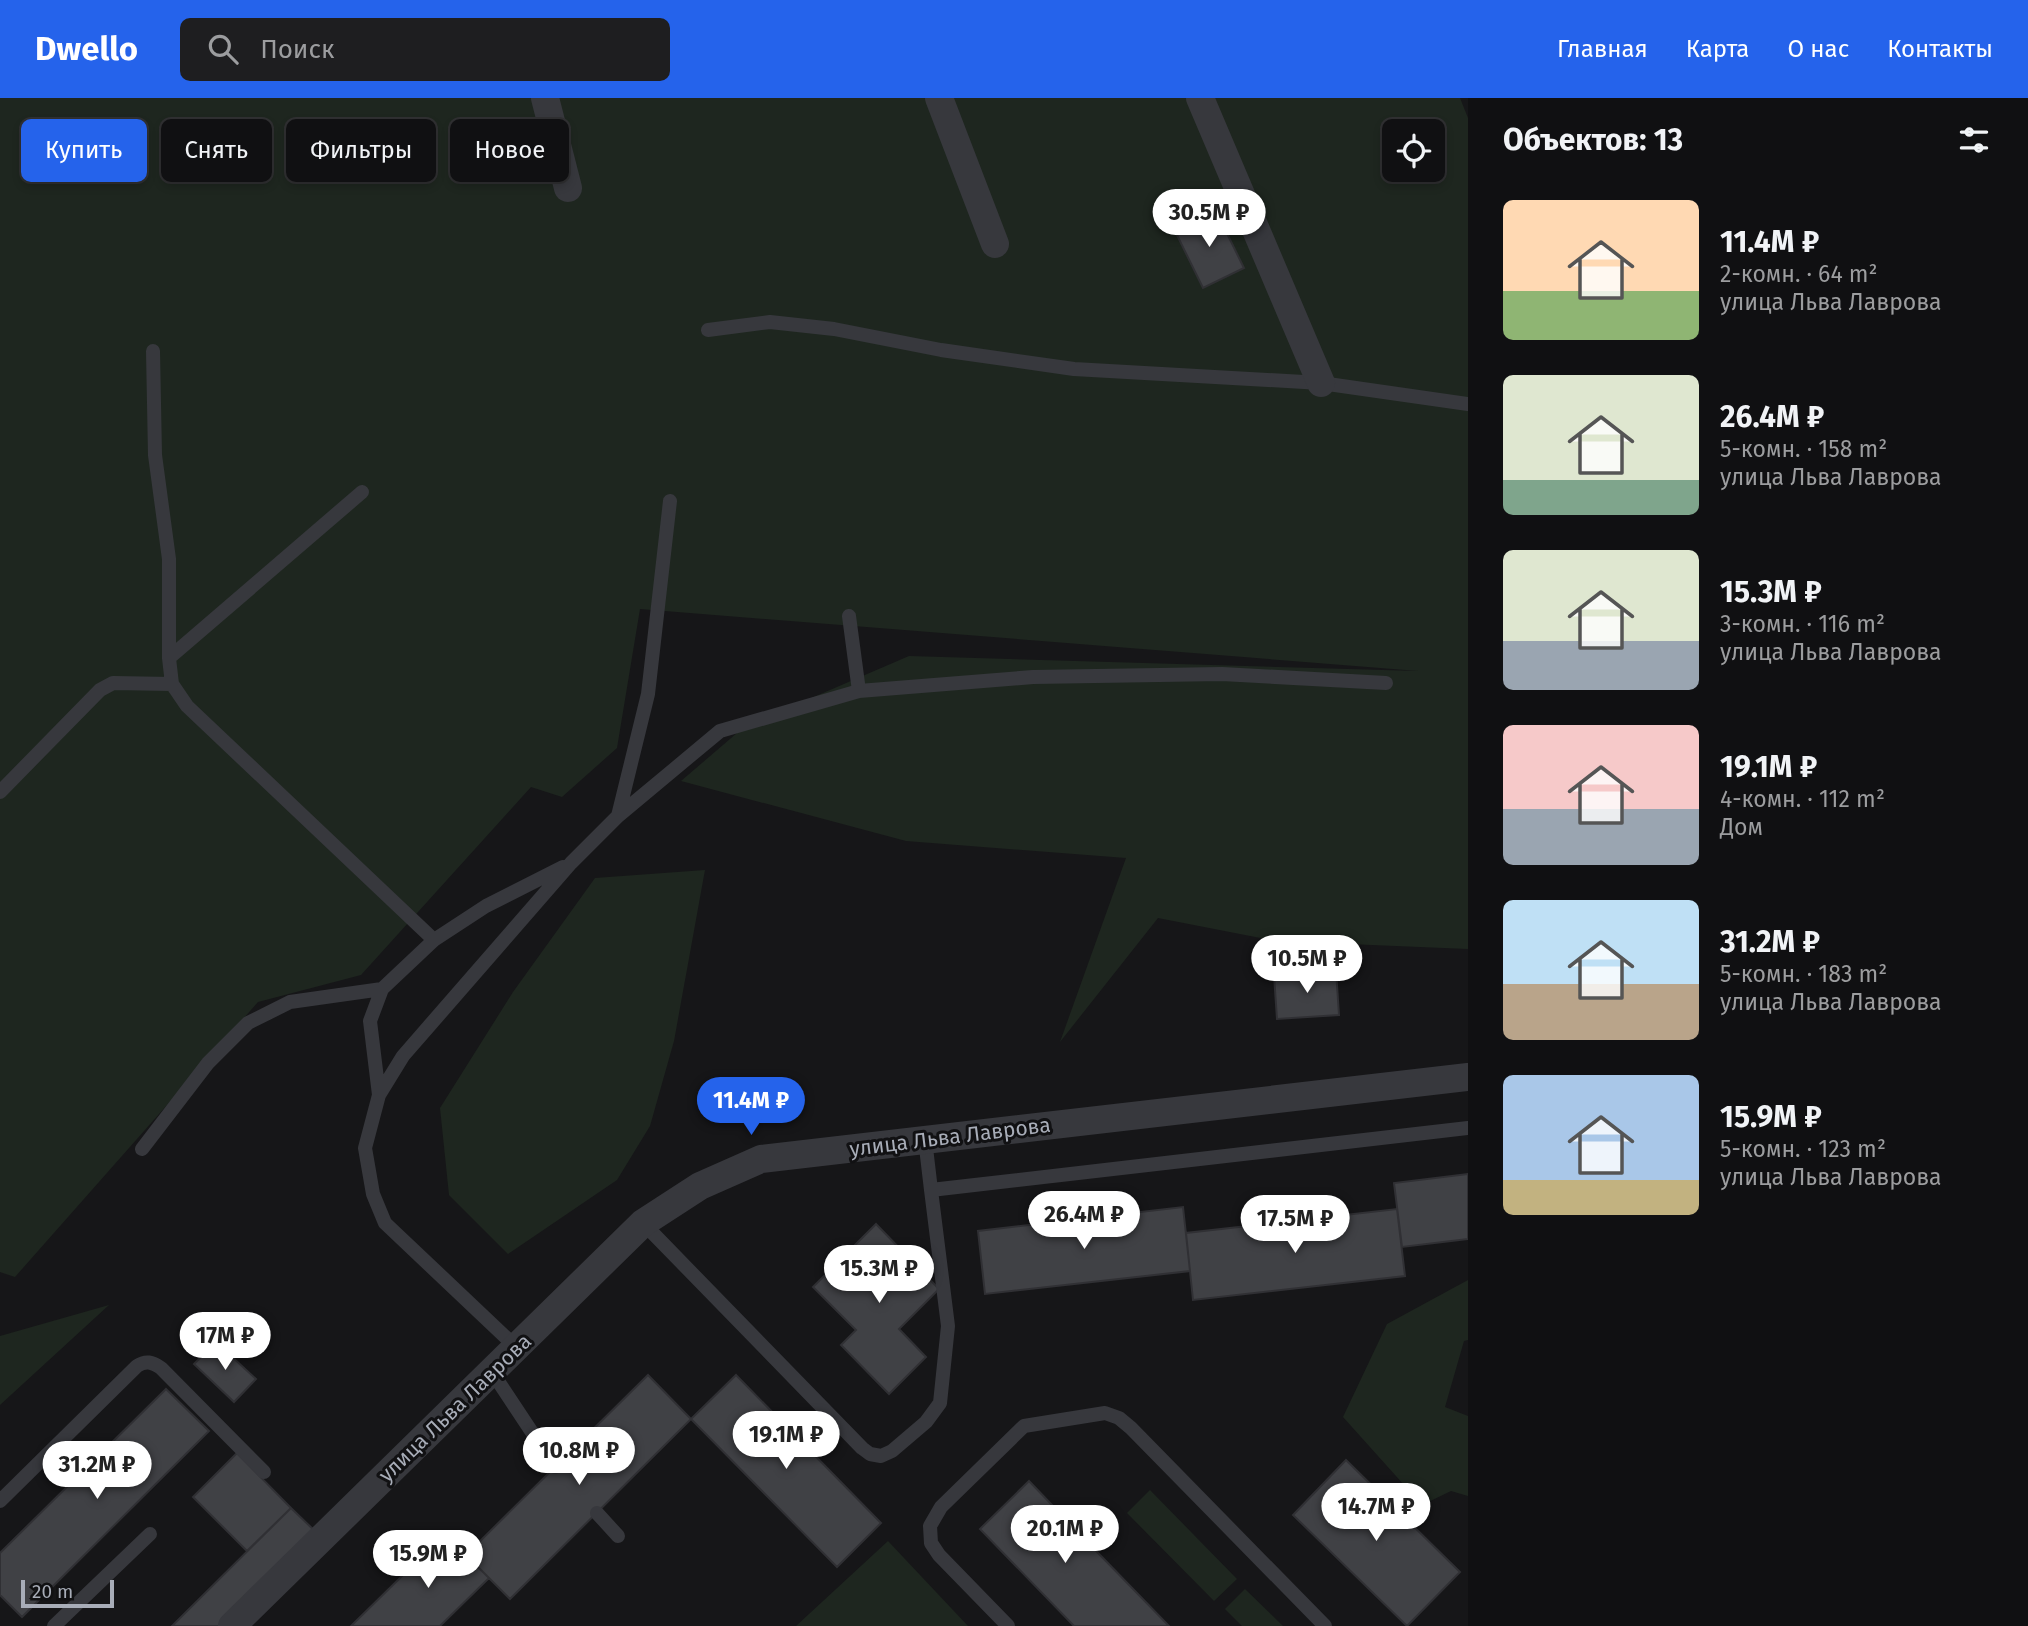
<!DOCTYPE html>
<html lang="ru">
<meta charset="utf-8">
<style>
body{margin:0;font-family:"Fira Sans",sans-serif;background:#1e1e20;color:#f1f3f6;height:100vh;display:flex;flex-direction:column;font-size:26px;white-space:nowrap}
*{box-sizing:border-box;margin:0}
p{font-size:23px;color:#9c9d9f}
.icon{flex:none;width:38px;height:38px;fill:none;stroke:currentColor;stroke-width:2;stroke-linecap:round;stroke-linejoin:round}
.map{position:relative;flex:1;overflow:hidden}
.sheet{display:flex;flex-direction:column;background:#101012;width:560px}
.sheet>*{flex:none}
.hud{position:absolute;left:21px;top:21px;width:665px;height:63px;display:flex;gap:14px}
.controls{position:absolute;left:1382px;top:21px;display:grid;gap:14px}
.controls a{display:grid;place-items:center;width:63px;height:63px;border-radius:10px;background:#101012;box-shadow:0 4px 10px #0003,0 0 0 2px #303032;font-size:35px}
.scale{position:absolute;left:21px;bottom:18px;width:93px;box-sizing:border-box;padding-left:7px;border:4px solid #a8adb8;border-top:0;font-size:19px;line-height:24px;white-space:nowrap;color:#a8adb8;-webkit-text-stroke:5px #111113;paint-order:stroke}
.price{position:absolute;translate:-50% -60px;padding:0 16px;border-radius:24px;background:#fff;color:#222;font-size:23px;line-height:46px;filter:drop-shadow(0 2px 4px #0008)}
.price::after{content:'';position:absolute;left:50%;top:42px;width:21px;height:16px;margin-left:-10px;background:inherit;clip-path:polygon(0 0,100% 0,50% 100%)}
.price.current{background:#2563eb;color:#fff}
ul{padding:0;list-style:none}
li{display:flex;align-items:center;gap:21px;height:175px;padding:0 35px}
li span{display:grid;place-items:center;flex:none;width:196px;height:140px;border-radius:10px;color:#555}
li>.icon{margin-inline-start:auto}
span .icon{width:84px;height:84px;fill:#fffc;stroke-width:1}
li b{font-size:30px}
h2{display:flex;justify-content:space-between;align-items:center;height:84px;padding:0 35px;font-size:30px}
.pill{padding:0 24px;border-radius:10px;background:#101012;box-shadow:0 4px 10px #0003,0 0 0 2px #303032;font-size:24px;line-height:63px}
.pill.current{background:#2563eb;color:#fff}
header{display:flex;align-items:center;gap:42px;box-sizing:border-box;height:98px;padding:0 35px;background:#2563eb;color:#fff}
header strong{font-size:33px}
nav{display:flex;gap:38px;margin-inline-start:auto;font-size:24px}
.search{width:490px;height:63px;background:#1e1e20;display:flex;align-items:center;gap:18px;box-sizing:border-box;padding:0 24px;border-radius:10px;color:#9c9d9f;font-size:26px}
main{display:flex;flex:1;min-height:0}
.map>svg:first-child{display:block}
</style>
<header>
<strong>Dwello</strong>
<div class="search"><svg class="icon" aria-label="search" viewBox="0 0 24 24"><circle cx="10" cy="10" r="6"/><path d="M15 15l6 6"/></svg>Поиск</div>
<nav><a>Главная</a><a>Карта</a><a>О нас</a><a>Контакты</a></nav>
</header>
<main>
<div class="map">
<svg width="1468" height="1528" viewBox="0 0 1468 1528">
<rect width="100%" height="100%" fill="#161618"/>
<path fill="#1e261f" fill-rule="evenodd" d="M0 0H1460L1468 20V851L1276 843 1158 820 1060 944 1126 760 906 743 681 683 744 629 909 558 1418 573 640 511 617 650 562 699 531 689 361 877 258 904 15 1179 0 1174ZM1395 33H1433V72H1395Z
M705 772 674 943 650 1028 617 1082 508 1156 449 1097 440 1010 513 894 595 780Z
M1468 1182V1242L1464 1243 1445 1309 1468 1318V1398L1451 1393 1422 1407 1343 1319 1387 1226Z
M109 1207 0 1307V1238Z
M1150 1392 1237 1481 1214 1503 1127 1415Z
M888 1443 968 1528H796Z
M1245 1491 1283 1528H1242L1225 1511Z"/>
<path fill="#404145" stroke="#303034" stroke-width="2" d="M1215 111 1244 170 1203 190 1174 131Z
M1336 872 1339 917 1277 921 1274 877Z
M1468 1076V1141L1402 1149 1394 1085Z
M1183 1109 1190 1173 985 1196 978 1133Z
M1397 1111 1405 1178 1193 1202 1186 1135Z
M876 1126 939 1191 899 1231 926 1259 889 1296 841 1247 856 1232 813 1189Z
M216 1244 256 1281 234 1304 194 1266Z
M648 1277 691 1321 510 1501 466 1457Z
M736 1277 881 1425 837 1469 691 1321Z
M166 1291 209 1333 22 1519 0 1497V1455Z
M237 1355 291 1410 247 1453 193 1399Z
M1346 1362 1460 1474 1407 1528 1293 1417Z
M1029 1383 1101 1458 1169 1528H1074L980 1431Z
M291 1410 319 1437 227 1528H172Z
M445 1436 489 1480 440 1528H351Z"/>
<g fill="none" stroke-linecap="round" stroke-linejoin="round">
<path stroke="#37383d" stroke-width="14" d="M708 232 770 224 834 231 941 252 1074 271 1321 285 1468 306
M153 253 155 357 169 461V560L172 586 187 608 434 842
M849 518 859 593
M169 560 362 394
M0 694 100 592 113 585 172 586
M618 718 648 596 670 403
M379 997 370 923 382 891
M925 1041 931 1092 1468 1030
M142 1051 208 965 248 925 290 904 382 891 434 842 486 808 563 769
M643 1125 862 1350 870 1356 881 1358 892 1353 926 1324 940 1305 948 1228 931 1092
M517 1250 385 1125 373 1096 365 1050 379 997 403 958 571 765 618 718 720 633 859 593 1033 579 1222 576 1386 585
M492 1274 555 1369
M0 1403 137 1268C146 1262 152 1264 161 1270L264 1374
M597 1415 618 1438
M54 1528 150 1436
M1008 1528 939 1457 931 1445 930 1428 941 1409 1024 1328 1105 1315 1119 1320 1131 1330 1325 1528"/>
<path stroke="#37383d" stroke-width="28" d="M545 0 568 90
M939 0 995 146
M1200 0 1321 285
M232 1528 643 1125 700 1088 761 1061 1468 979"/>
</g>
<g text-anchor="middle" stroke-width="6" stroke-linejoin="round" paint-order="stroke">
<g font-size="21" fill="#a8adb8" stroke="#111113">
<text transform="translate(950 1039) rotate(-7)" y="7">улица Льва Лаврова</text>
<text transform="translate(455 1310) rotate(-44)" y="7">улица Льва Лаврова</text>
</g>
</g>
</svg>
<div class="controls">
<a><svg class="icon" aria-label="locate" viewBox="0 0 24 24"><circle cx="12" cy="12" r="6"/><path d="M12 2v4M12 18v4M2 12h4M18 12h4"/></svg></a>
</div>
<div class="scale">20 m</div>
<b class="price" style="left:1209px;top:151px">30.5M ₽</b>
<b class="price" style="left:1307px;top:897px">10.5M ₽</b>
<b class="price current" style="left:751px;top:1039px">11.4M ₽</b>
<b class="price" style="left:1084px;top:1153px">26.4M ₽</b>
<b class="price" style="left:1295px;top:1157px">17.5M ₽</b>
<b class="price" style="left:879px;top:1207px">15.3M ₽</b>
<b class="price" style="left:225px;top:1274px">17M ₽</b>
<b class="price" style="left:786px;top:1373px">19.1M ₽</b>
<b class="price" style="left:579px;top:1389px">10.8M ₽</b>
<b class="price" style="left:97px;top:1403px">31.2M ₽</b>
<b class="price" style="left:1376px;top:1445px">14.7M ₽</b>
<b class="price" style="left:1065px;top:1467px">20.1M ₽</b>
<b class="price" style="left:428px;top:1492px">15.9M ₽</b>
<div class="hud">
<a class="pill current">Купить</a>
<a class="pill">Снять</a>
<a class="pill">Фильтры</a>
<a class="pill">Новое</a>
</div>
</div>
<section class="sheet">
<h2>Объектов: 13<svg class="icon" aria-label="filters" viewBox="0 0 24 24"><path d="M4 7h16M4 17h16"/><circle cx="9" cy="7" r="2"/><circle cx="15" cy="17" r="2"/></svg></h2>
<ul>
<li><span style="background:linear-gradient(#ffd9b3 65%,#8fb573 0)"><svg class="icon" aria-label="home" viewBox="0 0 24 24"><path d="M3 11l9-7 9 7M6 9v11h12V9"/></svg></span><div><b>11.4M ₽</b><p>2-комн. · 64 m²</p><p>улица Льва Лаврова</p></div></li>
<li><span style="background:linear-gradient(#dfe7d0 75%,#7fa58c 0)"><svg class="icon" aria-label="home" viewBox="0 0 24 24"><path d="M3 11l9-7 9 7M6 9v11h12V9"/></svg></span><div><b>26.4M ₽</b><p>5-комн. · 158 m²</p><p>улица Льва Лаврова</p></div></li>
<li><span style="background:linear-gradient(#dfe7d0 65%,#9aa5b1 0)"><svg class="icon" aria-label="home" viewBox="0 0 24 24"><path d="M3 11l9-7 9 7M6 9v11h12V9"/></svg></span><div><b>15.3M ₽</b><p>3-комн. · 116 m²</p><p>улица Льва Лаврова</p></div></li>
<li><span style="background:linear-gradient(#f6c9c9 60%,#9aa5b1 0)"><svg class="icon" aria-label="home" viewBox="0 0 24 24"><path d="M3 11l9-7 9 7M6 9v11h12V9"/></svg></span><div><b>19.1M ₽</b><p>4-комн. · 112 m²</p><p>Дом</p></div></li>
<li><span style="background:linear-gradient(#bfe0f5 60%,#b9a48a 0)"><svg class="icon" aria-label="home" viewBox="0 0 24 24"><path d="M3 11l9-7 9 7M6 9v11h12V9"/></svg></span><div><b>31.2M ₽</b><p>5-комн. · 183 m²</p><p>улица Льва Лаврова</p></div></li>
<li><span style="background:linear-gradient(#a9c7e8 75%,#c2b280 0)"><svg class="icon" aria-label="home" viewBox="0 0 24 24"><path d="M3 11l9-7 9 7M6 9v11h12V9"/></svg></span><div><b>15.9M ₽</b><p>5-комн. · 123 m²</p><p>улица Льва Лаврова</p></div></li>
</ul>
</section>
</main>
